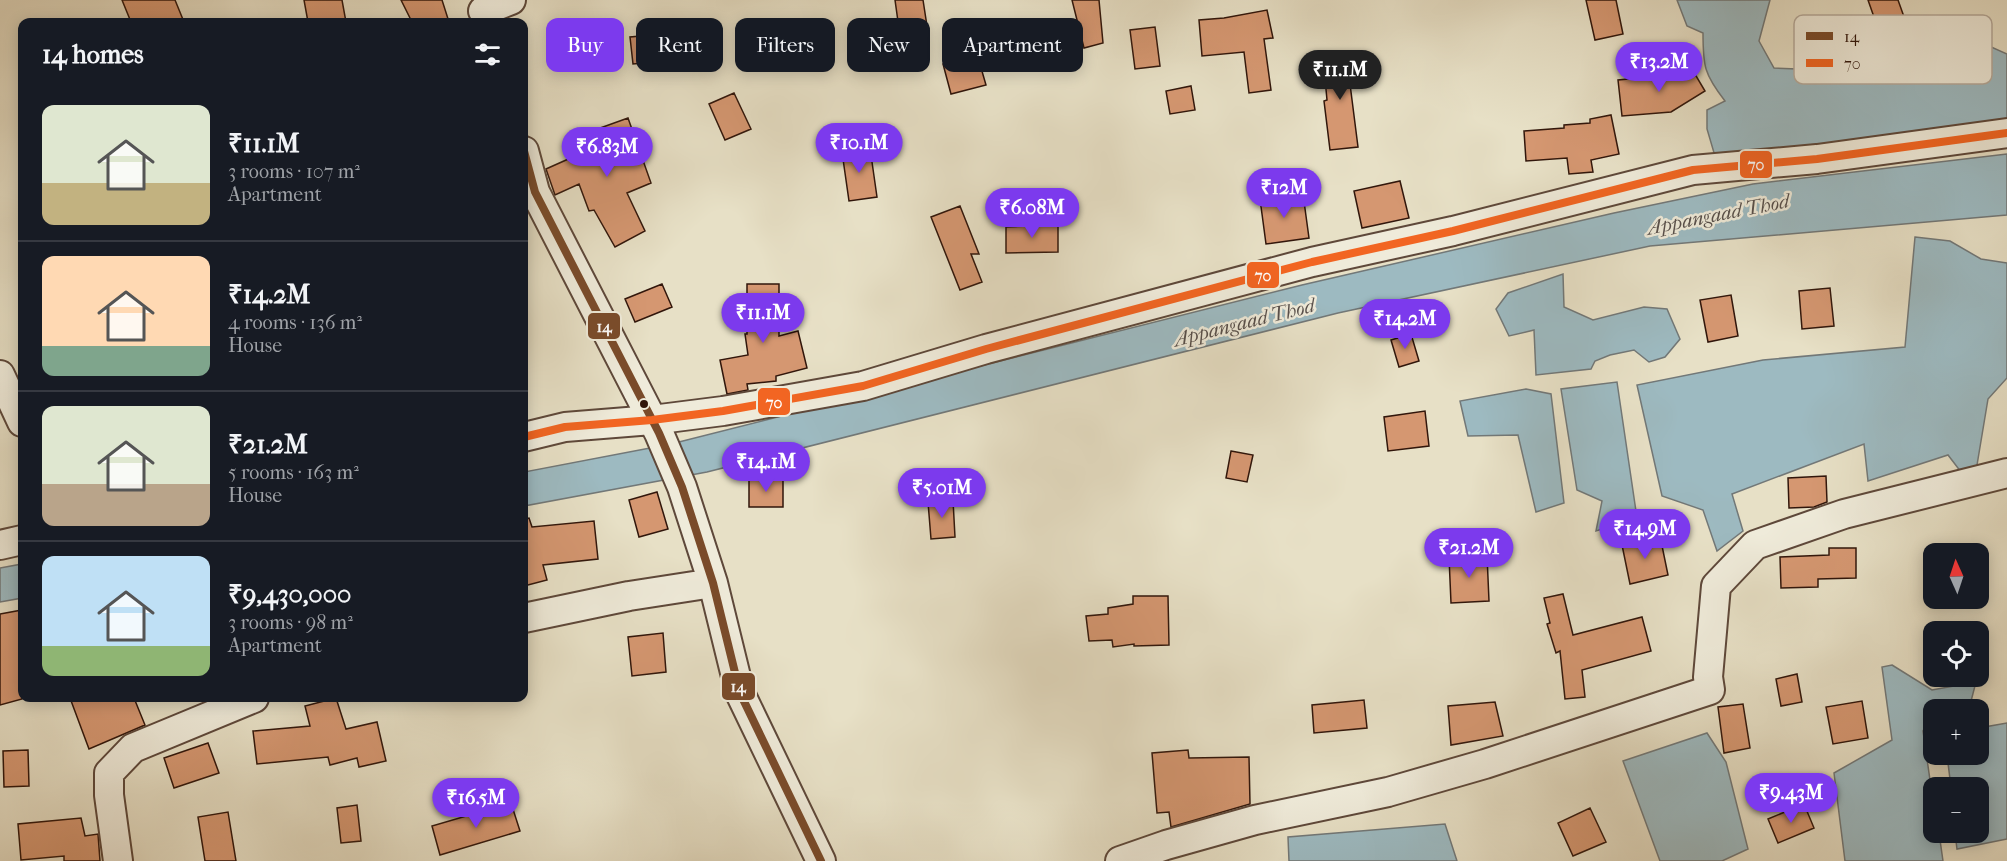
<!DOCTYPE html>
<meta charset="utf-8">
<style>
body{margin:0;font-family:"IM FELL French Canon",serif;background:#242831;color:#f1f3f6;height:100vh;display:flex;flex-direction:column;font-size:22px;white-space:nowrap}
*{box-sizing:border-box;margin:0}
p{font-size:20px;color:#9ea1a6}
.icon{flex:none;width:33px;height:33px;fill:none;stroke:currentColor;stroke-width:2;stroke-linecap:round;stroke-linejoin:round}
.map{position:relative;flex:1;overflow:hidden}
.side{position:absolute;left:18px;top:18px;width:510px;height:684px;display:flex;flex-direction:column;background:#171b24;border-radius:12px;box-shadow:0 3px 15px #0003}
.side>*{flex:none}
.top-card{position:absolute;left:546px;top:18px;width:570px;height:54px;display:flex;gap:12px}
.needle{width:39px;rotate:357deg}
.tools{position:absolute;left:1923px;top:543px;display:grid;gap:12px}
.tools a{display:grid;place-items:center;width:66px;height:66px;border-radius:12px;background:#171b24;box-shadow:0 3px 15px #0003;font-size:30px}
.price{position:absolute;translate:-50% -51px;padding:0 14px;border-radius:21px;background:#7c3aed;color:#fff;font-size:20px;line-height:39px;filter:drop-shadow(0 2px 3px #0008)}
.price::after{content:'';position:absolute;left:50%;top:36px;width:18px;height:14px;margin-left:-9px;background:inherit;clip-path:polygon(0 0,100% 0,50% 100%)}
.price.on{background:#222;color:#fff}
ul{padding:0;list-style:none}
li{display:flex;align-items:center;gap:18px;height:150px;padding:0 24px}
li+li{border-top:2px solid #363941}
li span{display:grid;place-items:center;flex:none;width:168px;height:120px;border-radius:12px;color:#555}
li>.icon{margin-inline-start:auto}
span .icon{width:72px;height:72px;fill:#fffc;stroke-width:1}
li b{font-size:26px}
h2{display:flex;justify-content:space-between;align-items:center;height:72px;padding:0 24px;font-size:26px}
.tag{padding:0 21px;border-radius:12px;background:#171b24;box-shadow:0 3px 15px #0003;font-size:21px;line-height:54px}
.tag.on{background:#7c3aed;color:#fff}
.map>svg:first-child{display:block}
</style>
<div class="map">
<svg width="2007" height="861" viewBox="0 0 2007 861">
<rect width="100%" height="100%" fill="#e7e0c6"/>
<filter id="stains"><feTurbulence type="fractalNoise" baseFrequency=".00333" numOctaves="4"/><feColorMatrix values="0 0 0 0 .2 0 0 0 0 .09 0 0 0 0 .02 0 0 0 .5 -.17"/></filter>
<radialGradient id="worn" r=".72"><stop offset=".6" stop-color="#630" stop-opacity="0"/><stop offset="1" stop-color="#630" stop-opacity=".3"/></radialGradient>
<path fill="#9dbac1" stroke="#727878" stroke-width="1.5" d="M1677 0H1770L1759 41 1774 68 1823 70 1882 54 1931 36 1969 37 2007 54V120L1717 163 1707 129V110L1725 101C1704 74 1703 66 1703 33L1687 26Z
M2007 154V215L1650 246 1338 313 707 472 524 506V472L671 444 1302 285 1614 213 1753 184Z
M1915 237 1950 241 1981 259 2007 263V378L1988 399 1976 471 1961 472 1948 455 1868 481 1864 444 1732 494 1743 531 1717 551 1703 510 1662 496 1637 385 1763 360 1905 347Z
M1563 274 1564 307 1593 320 1644 307 1667 309 1680 339 1665 357 1649 362 1634 350 1610 355 1595 361 1591 369 1536 375 1534 330 1509 336 1496 309 1508 293Z
M1617 382 1637 518 1596 531 1602 501 1577 490 1561 389Z
M1526 389 1551 394 1564 503 1536 512 1518 435 1468 436 1460 401Z
M22 564V598L0 602V568Z
M1892 665 1932 690 1976 682 1970 705 1940 707 1934 710 1933 715 1923 731 1933 801 1934 832 1939 833 1943 861H1845L1834 773 1892 740 1882 667Z
M2007 723V839L1957 849 1955 833 1978 832V788L1951 787 1947 755 1978 754 1979 728Z
M1707 733 1726 762 1748 849 1722 861H1660L1623 761Z
M1445 824 1457 861H1289L1288 837Z"/>
<path fill="#d59771" stroke="#31160b" stroke-width="1.5" d="M122 0H175L184 22H131Z
M304 0H342L346 22H308Z
M401 0H442L449 22H412Z
M895 0H923L929 39 901 43Z
M1072 0H1099L1103 43 1084 48Z
M1586 0H1616L1623 34 1595 40Z
M1868 0H1898L1908 28 1881 37Z
M1267 10 1273 38 1264 39 1271 90 1249 93 1244 52 1202 56 1199 20 1224 18Z
M1155 27 1160 66 1135 69 1130 30Z
M652 35 654 62 633 64 630 37Z
M977 54 986 85 951 94 943 64Z
M1354 54 1357 83 1350 84 1358 147 1330 150 1324 101 1327 100 1323 57Z
M1689 64 1705 91 1671 112 1622 116 1618 80 1671 75Z
M1191 86 1195 110 1170 114 1166 91Z
M734 93 751 129 725 140 709 104Z
M1611 115 1619 154 1591 160 1593 172 1569 174 1567 158 1526 161 1524 131 1564 128V125L1590 123V119Z
M628 118 651 183 627 193 645 231 615 247 594 210 589 211 579 184 555 195 546 169 584 152 578 136Z
M870 148 877 197 849 201 842 152Z
M1400 181 1409 218 1362 228 1354 191Z
M1303 194 1309 238 1266 244 1260 199Z
M960 206 979 254H971L982 282 960 290 931 217Z
M1058 225V252L1006 253V227Z
M662 284 672 307 635 322 625 299Z
M747 284H779V336L798 331 807 368 776 376V381L747 384 748 390 727 394 720 360 748 355 745 334H747Z
M1830 288 1834 326 1802 329 1799 291Z
M1731 295 1738 336 1708 342 1700 300Z
M1411 334 1419 361 1399 367 1391 340Z
M1425 411 1429 446 1388 451 1384 417Z
M1231 451 1253 455 1247 482 1226 478Z
M1826 476 1827 502 1814 507 1789 508 1788 478Z
M749 479H783V507H749Z
M657 492 668 529 639 537 629 500Z
M953 500 955 537 931 539 928 502Z
M529 518 532 527 594 521 598 559 543 565 547 580 524 586V519Z
M1660 536 1668 575 1630 584 1622 545Z
M1829 548H1856V578L1818 579V587L1781 588 1780 557 1829 555Z
M1487 555 1489 601 1451 603 1449 557Z
M1563 594 1573 635 1642 617 1651 651 1582 670 1585 697 1565 699 1560 651 1556 653 1547 624 1550 623 1544 598Z
M1133 596H1168L1169 645 1134 646V644L1113 647 1112 640 1089 641 1086 616 1108 614V608L1133 604Z
M22 610V699L0 705V614Z
M663 633 666 672 632 676 628 637Z
M1797 674 1802 702 1781 706 1776 679Z
M70 698H134L145 725 89 749Z
M336 698 346 729 377 722 386 761 359 767 357 758 330 765 328 757 257 764 253 731 310 726 305 706Z
M1364 700 1367 728 1314 733 1312 705Z
M1862 701 1868 738 1833 744 1826 707Z
M1495 702 1503 736 1451 745 1448 706Z
M1743 704 1750 748 1724 753 1718 707Z
M208 743 219 773 174 788 164 758Z
M28 750 29 786 4 787 3 751Z
M1188 750 1189 758 1249 757 1250 804 1171 827 1169 812 1157 813 1152 753Z
M511 803 520 831 440 855 432 826Z
M1804 804 1814 828 1778 843 1768 819Z
M357 805 361 841 341 843 337 808Z
M1590 808 1606 842 1573 856 1558 823Z
M228 812 236 861H205L198 817Z
M81 818 85 836 98 834 100 861H64V856L21 860 18 824Z"/>
<g fill="none" stroke-linecap="round" stroke-linejoin="round">
<g stroke="#5e483a" stroke-width="32">
<path id="minor" d="M483 11 511 0
M524 151 535 192 659 433 682 487 713 583 740 693 821 861
M0 375 22 422
M524 437 565 427 652 420 723 411 863 386 986 349 1312 262 1453 231 1693 170 1817 159 2007 133
M0 545 22 540
M524 618 629 596 713 583
M118 861 109 795V773L133 748 254 698
M1120 861 1166 845 1255 820 1388 792 1485 764 1710 690 1708 677 1716 586 1755 545 1844 514 2007 473"/>
</g>
<use href="#minor" stroke="#efebda" stroke-width="28"/>
<g stroke="#efebda" stroke-width="12">
<path id="bus-1" d="M524 151 535 192 659 433 682 487 713 583 740 693 821 861"/>
</g>
<g stroke="#efebda" stroke-width="12">
<path id="bus-2" d="M524 437 565 427 652 420 723 411 863 386 986 349 1312 262 1453 231 1693 170 1817 159 2007 133"/>
</g>
<use href="#bus-1" stroke="#7a4b2a" stroke-width="8"/>
<use href="#bus-2" stroke="#f26522" stroke-width="8"/>
</g>
<circle fill="#31160b" stroke="#efebda" stroke-width="2" cx="644" cy="404" r="5"/>
<g text-anchor="middle" stroke-width="5" stroke-linejoin="round" paint-order="stroke">
<g font-size="20" font-style="italic" fill="#574f4b" stroke="#efebda">
<text transform="translate(1718 214) rotate(-11)" y="7">Appangaad Thod</text>
<text transform="translate(1244 322) rotate(-14)" y="7">Appangaad Thod</text>
</g>
</g>
<rect x="1794" y="15" width="198" height="69" rx="9" fill="#efebda" stroke="#b6ab9c" stroke-width="1.5"/>
<rect x="1806" y="32" width="27" height="8" fill="#7a4b2a"/>
<rect x="1806" y="59" width="27" height="8" fill="#f26522"/>
<g font-size="16" fill="#31160b">
<text x="1844" y="42">14</text>
<text x="1844" y="69">70</text>
</g>
<g stroke="#efebda" stroke-width="2">
<rect x="1739" y="150" width="34" height="29" rx="6" fill="#f26522"/>
<rect x="1246" y="261" width="34" height="28" rx="6" fill="#f26522"/>
<rect x="587" y="312" width="34" height="28" rx="6" fill="#7a4b2a"/>
<rect x="757" y="387" width="34" height="29" rx="6" fill="#f26522"/>
<rect x="721" y="672" width="35" height="29" rx="6" fill="#7a4b2a"/>
</g>
<g font-size="16" text-anchor="middle" font-weight="bold" fill="#fff">
<text x="1756" y="170">70</text>
<text x="1263" y="281">70</text>
<text x="604" y="332">14</text>
<text x="774" y="408">70</text>
<text x="738" y="692">14</text>
</g>
<rect width="100%" height="100%" filter="url(#stains)"/>
<rect width="100%" height="100%" fill="url(#worn)"/>
</svg>
<div class="tools">
<a><svg class="needle" viewBox="-14 -14 28 28"><path d="M0-13l5 13h-10z" fill="#e53935"/><path d="M0 13l5-13h-10z" fill="#9ea1a6"/></svg></a>
<a><svg class="icon" aria-label="locate" viewBox="0 0 24 24"><circle cx="12" cy="12" r="6"/><path d="M12 2v4M12 18v4M2 12h4M18 12h4"/></svg></a>
<a>+</a>
<a>−</a>
</div>
<b class="price" style="left:1659px;top:93px">₹13.2M</b>
<b class="price on" style="left:1340px;top:101px">₹11.1M</b>
<b class="price" style="left:859px;top:174px">₹10.1M</b>
<b class="price" style="left:607px;top:178px">₹6.83M</b>
<b class="price" style="left:1284px;top:219px">₹12M</b>
<b class="price" style="left:1032px;top:239px">₹6.08M</b>
<b class="price" style="left:763px;top:344px">₹11.1M</b>
<b class="price" style="left:1405px;top:350px">₹14.2M</b>
<b class="price" style="left:766px;top:493px">₹14.1M</b>
<b class="price" style="left:942px;top:519px">₹5.01M</b>
<b class="price" style="left:1645px;top:560px">₹14.9M</b>
<b class="price" style="left:1469px;top:579px">₹21.2M</b>
<b class="price" style="left:1791px;top:824px">₹9.43M</b>
<b class="price" style="left:476px;top:829px">₹16.5M</b>
<div class="top-card">
<a class="tag on">Buy</a>
<a class="tag">Rent</a>
<a class="tag">Filters</a>
<a class="tag">New</a>
<a class="tag">Apartment</a>
</div>
<section class="side">
<h2>14 homes<svg class="icon" aria-label="filters" viewBox="0 0 24 24"><path d="M4 7h16M4 17h16"/><circle cx="9" cy="7" r="2"/><circle cx="15" cy="17" r="2"/></svg></h2>
<ul>
<li><span style="background:linear-gradient(#dfe7d0 65%,#c2b280 0)"><svg class="icon" aria-label="home" viewBox="0 0 24 24"><path d="M3 11l9-7 9 7M6 9v11h12V9"/></svg></span><div><b>₹11.1M</b><p>3 rooms · 107 m²</p><p>Apartment</p></div></li>
<li><span style="background:linear-gradient(#ffd9b3 75%,#7fa58c 0)"><svg class="icon" aria-label="home" viewBox="0 0 24 24"><path d="M3 11l9-7 9 7M6 9v11h12V9"/></svg></span><div><b>₹14.2M</b><p>4 rooms · 136 m²</p><p>House</p></div></li>
<li><span style="background:linear-gradient(#dfe7d0 65%,#b9a48a 0)"><svg class="icon" aria-label="home" viewBox="0 0 24 24"><path d="M3 11l9-7 9 7M6 9v11h12V9"/></svg></span><div><b>₹21.2M</b><p>5 rooms · 163 m²</p><p>House</p></div></li>
<li><span style="background:linear-gradient(#bfe0f5 75%,#8fb573 0)"><svg class="icon" aria-label="home" viewBox="0 0 24 24"><path d="M3 11l9-7 9 7M6 9v11h12V9"/></svg></span><div><b>₹9,430,000</b><p>3 rooms · 98 m²</p><p>Apartment</p></div></li>
</ul>
</section>
</div>
